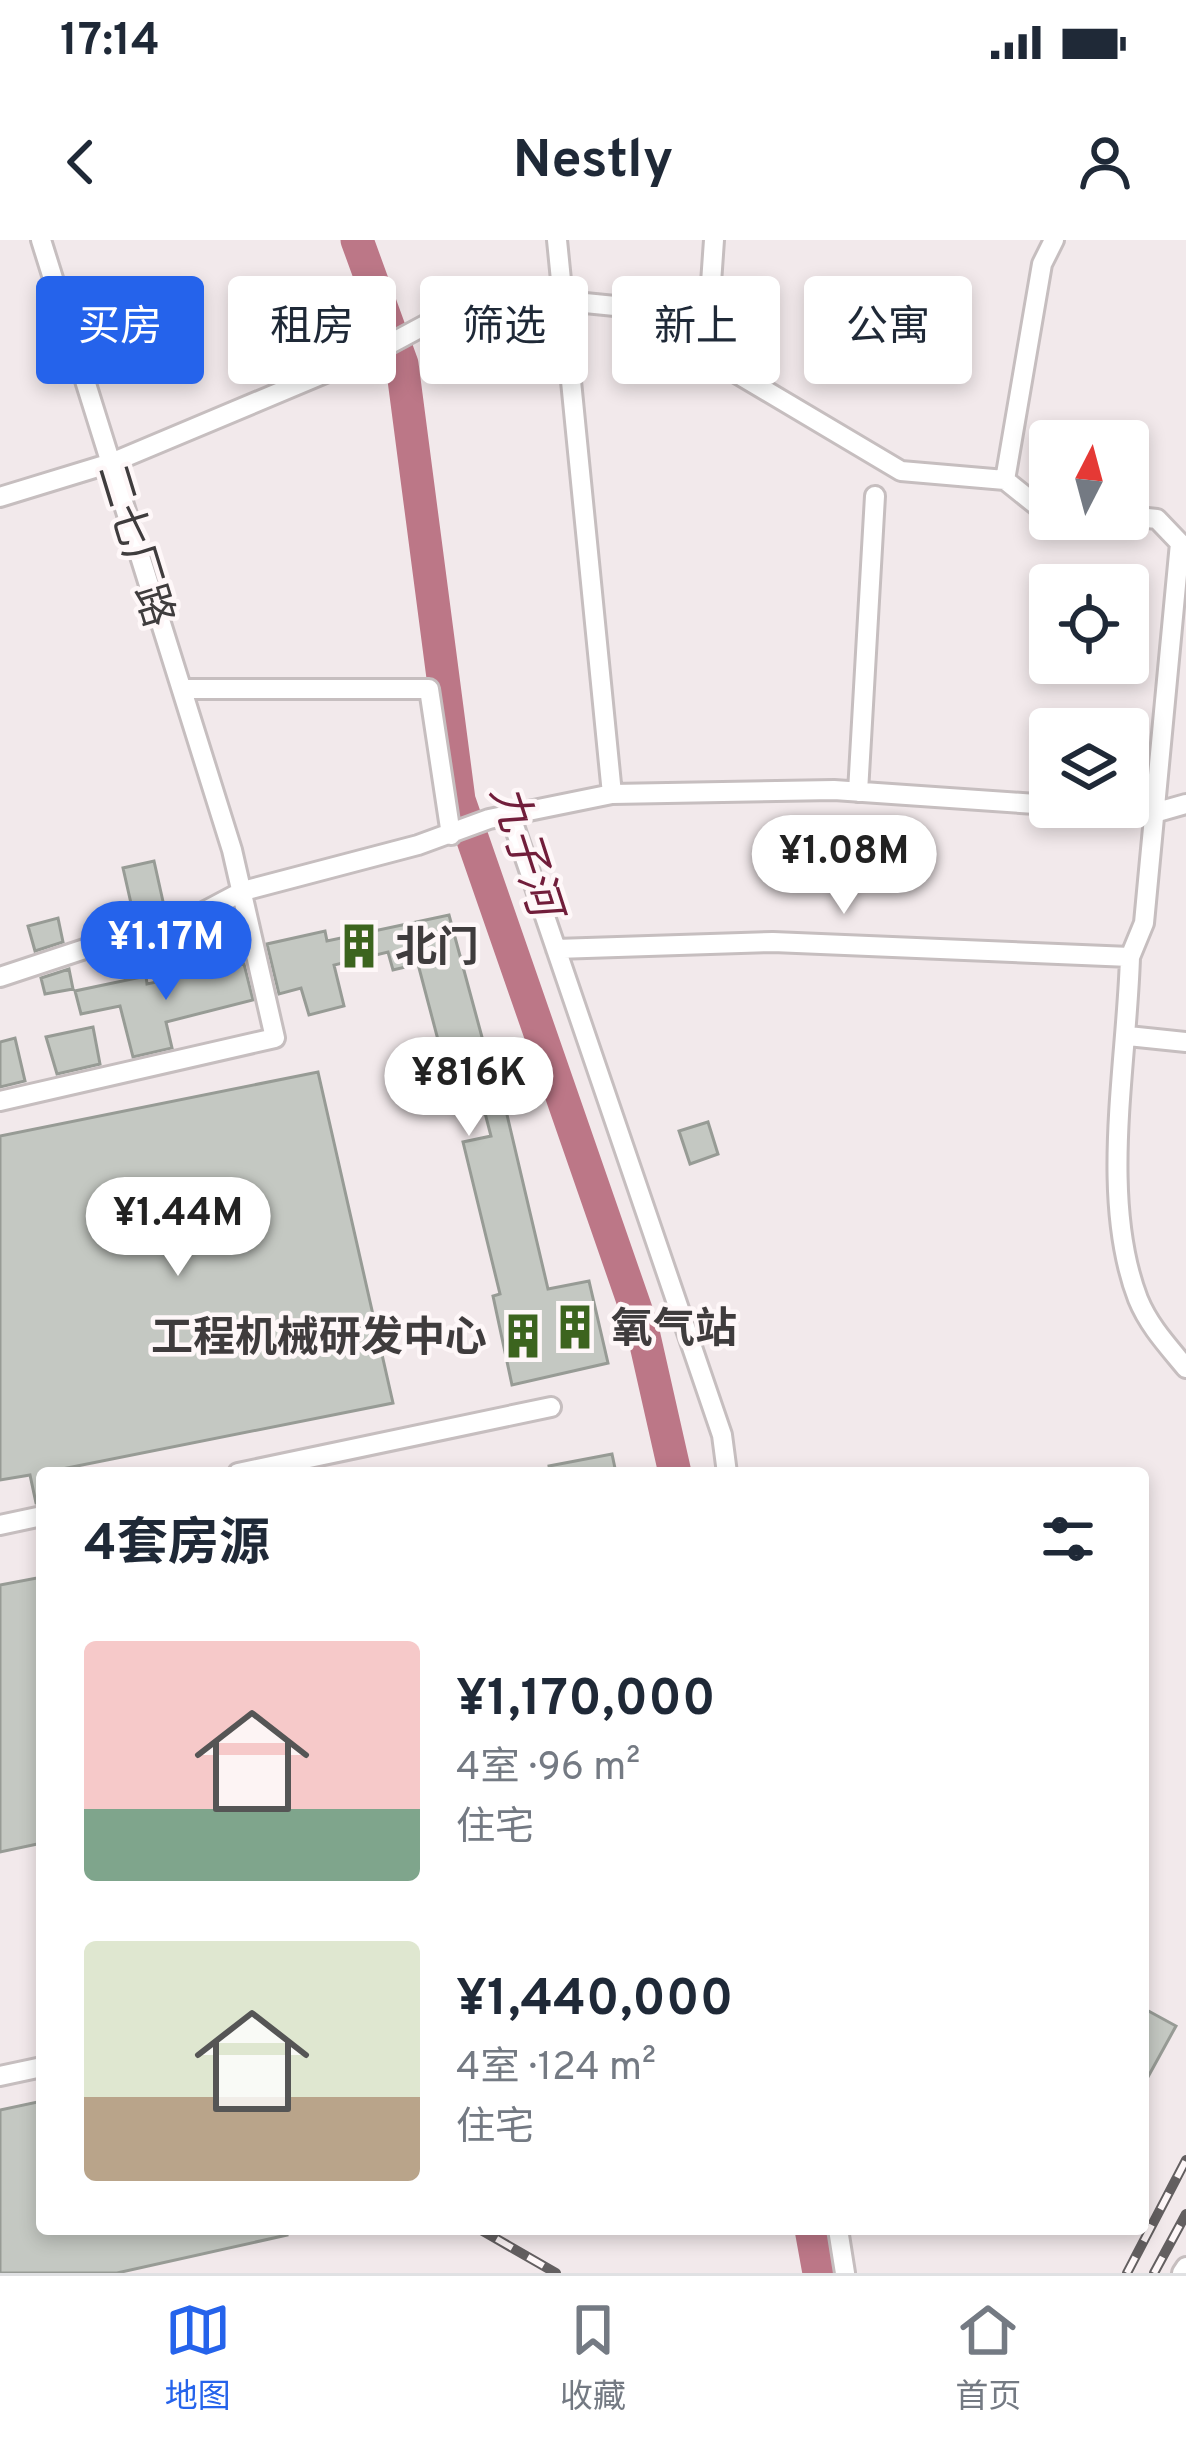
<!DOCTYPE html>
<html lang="zh">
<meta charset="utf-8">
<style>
body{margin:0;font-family:Overpass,"Noto Sans SC",sans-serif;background:#f6f6f7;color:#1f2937;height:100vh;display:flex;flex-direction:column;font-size:45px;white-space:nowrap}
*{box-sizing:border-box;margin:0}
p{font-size:39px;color:#747a83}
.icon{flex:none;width:66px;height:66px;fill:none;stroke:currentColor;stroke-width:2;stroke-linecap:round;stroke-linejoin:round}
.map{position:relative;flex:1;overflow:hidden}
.sheet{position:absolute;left:36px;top:1227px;width:1113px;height:768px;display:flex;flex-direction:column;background:#fff;border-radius:12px;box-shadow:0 6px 18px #0003}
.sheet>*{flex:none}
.hud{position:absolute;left:36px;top:36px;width:1116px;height:108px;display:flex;gap:24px}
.needle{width:78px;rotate:6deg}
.fabs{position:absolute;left:1029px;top:180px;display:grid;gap:24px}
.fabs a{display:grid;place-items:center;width:120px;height:120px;border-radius:12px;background:#fff;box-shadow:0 6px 18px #0003;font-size:60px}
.price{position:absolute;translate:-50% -102px;padding:0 27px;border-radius:42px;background:#fff;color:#222;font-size:39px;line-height:78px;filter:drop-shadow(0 3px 6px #0008)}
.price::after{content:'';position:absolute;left:50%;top:72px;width:36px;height:27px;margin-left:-18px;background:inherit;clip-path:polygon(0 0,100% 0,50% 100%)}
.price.on{background:#2563eb;color:#fff}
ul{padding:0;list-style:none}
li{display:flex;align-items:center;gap:36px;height:300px;padding:0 48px}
li span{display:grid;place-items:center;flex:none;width:336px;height:240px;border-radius:12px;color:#555}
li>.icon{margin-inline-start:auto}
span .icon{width:144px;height:144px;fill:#fffc;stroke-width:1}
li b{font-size:51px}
h2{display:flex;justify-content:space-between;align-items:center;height:144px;padding:0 48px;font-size:51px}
.chip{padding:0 42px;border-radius:12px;background:#fff;box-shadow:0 6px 18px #0003;font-size:42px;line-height:108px}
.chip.on{background:#2563eb;color:#fff}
.status{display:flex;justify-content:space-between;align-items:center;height:84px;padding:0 60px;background:#fff;direction:ltr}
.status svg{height:33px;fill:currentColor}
header{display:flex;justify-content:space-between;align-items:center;height:156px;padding:0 48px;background:#fff;font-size:54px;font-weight:700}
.tabs{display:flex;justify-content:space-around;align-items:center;height:168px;border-top:3px solid #e0e1e3;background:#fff;font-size:33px;color:#747a83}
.tabs a{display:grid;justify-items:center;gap:6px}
.tabs .on{color:#2563eb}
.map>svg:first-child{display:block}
</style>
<div class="status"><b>17:14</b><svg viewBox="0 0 49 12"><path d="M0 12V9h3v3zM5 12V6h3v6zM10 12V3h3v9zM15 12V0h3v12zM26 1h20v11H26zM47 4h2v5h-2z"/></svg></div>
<header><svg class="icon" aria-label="back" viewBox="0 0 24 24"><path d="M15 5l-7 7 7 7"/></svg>Nestly<svg class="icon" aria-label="person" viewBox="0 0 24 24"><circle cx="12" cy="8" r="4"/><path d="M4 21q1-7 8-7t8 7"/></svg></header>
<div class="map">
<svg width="1186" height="2033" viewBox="0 0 1186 2033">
<rect width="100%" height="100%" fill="#f2e9eb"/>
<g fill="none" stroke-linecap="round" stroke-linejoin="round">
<path stroke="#bc7787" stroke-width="33" d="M357 0 402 124 459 560 642 1087 675 1233
M811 1989 819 2033"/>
</g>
<path fill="#c4c8c2" stroke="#979b95" stroke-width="3" d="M154 621 166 675 135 681 123 628Z
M449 675 486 812 492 811 548 1049 589 1041 608 1123 512 1145 493 1056 500 1054 463 902 491 896 478 846 452 853 418 724 393 730 388 712 334 725 344 766 309 775 301 748 279 754 267 704 325 691 327 701Z
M58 678 63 702 35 711 28 686Z
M244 724 253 760 166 782 172 808 133 817 120 766 81 774 75 751 146 736 147 744Z
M69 729 73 749 45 754 41 738Z
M93 787 100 824 57 834 46 797Z
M15 798 25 841 0 847V802Z
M318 832 393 1163 42 1233V1263H36L30 1235 0 1240V896Z
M708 882 718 914 690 924 679 891Z
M612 1214 616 1233H550L549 1226Z
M42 1337V1603L0 1612V1345Z
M1143 1768 1176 1786 1143 1846Z
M42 1861V1989H286L287 1995 117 2033H0V1870Z"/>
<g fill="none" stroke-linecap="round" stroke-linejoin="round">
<g stroke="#c6bebf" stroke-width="24">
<path id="minor" d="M557 0 612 554
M706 115 714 0
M1005 240 1042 24 1054 0
M0 257 111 223 373 113 427 84 565 61 625 67 901 231 1005 240 1040 268 1050 269
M1128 276 1157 279 1180 303 1144 683 1130 717C1127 824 1099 958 1138 1059 1149 1086 1168 1106 1186 1128
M182 449H429L451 595
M858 552 875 256
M1073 567 1154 573 1186 564
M510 574 722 1195 727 1233
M556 709 773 702 1130 717
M0 737 115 699 177 686 243 651 418 605 489 579 612 554 834 550 1050 565
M1128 796 1186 802
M0 861 275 798 232 610 41 0
M238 1233 551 1167
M0 1285 42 1276
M0 1836 42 1827
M838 1989 845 2033
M1182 2033 1186 2027"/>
</g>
<use href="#minor" stroke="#fff" stroke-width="18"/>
<g stroke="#635f60" stroke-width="10">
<path id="rail" d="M463 1989 481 1990 556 2033
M1127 2033 1186 1920
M1154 2033 1186 1974"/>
</g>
<use href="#rail" stroke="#fef7f8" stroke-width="6" stroke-dasharray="18" stroke-linecap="butt"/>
</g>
<defs>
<g id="building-bare" transform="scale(3.6)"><path d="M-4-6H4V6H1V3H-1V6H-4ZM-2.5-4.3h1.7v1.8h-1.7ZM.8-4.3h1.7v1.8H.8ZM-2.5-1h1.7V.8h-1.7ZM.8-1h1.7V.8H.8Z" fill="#3c641e" stroke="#fef7f8" stroke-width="2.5" paint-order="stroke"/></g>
</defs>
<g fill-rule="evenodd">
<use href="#building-bare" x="359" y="706"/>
<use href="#building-bare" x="575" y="1087"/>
<use href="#building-bare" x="523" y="1096"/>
</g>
<g text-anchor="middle" stroke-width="9" stroke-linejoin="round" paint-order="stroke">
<g font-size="42" fill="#3f3c3d" stroke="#fef7f8">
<text transform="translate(137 305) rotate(73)" y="15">二七厂路</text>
</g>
<g font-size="42" font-weight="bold" fill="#3f3c3d" stroke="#fef7f8" text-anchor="start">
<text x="395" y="721">北门</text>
<text x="611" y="1102">氧气站</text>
<text x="487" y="1111" text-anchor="end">工程机械研发中心</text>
</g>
<g font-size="45" font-style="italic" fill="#711d3a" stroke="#fef7f8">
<text transform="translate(527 610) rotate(72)" y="16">九子河</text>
</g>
</g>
</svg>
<div class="fabs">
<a><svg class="needle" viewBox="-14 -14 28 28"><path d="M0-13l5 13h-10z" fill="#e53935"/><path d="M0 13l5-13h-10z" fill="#747a83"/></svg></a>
<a><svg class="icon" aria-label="locate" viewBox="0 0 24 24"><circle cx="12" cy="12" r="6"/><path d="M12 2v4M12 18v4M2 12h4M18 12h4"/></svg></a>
<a><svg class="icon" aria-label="layers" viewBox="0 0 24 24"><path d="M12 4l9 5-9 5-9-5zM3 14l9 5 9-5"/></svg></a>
</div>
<b class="price" style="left:844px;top:677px">¥1.08M</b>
<b class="price on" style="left:166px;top:763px">¥1.17M</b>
<b class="price" style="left:469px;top:899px">¥816K</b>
<b class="price" style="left:178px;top:1039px">¥1.44M</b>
<div class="hud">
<a class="chip on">买房</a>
<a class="chip">租房</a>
<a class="chip">筛选</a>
<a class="chip">新上</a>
<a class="chip">公寓</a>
</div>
<section class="sheet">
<h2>4套房源<svg class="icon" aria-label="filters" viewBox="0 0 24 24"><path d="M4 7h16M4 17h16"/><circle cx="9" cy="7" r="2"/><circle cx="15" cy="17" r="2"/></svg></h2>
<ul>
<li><span style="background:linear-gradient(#f6c9c9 70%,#7fa58c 0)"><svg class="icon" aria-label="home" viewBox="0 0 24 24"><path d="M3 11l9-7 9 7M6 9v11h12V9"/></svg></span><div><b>¥1,170,000</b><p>4室 · 96 m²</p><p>住宅</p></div></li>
<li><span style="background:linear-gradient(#dfe7d0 65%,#b9a48a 0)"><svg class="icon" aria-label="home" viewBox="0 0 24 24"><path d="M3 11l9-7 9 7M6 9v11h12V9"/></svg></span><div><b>¥1,440,000</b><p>4室 · 124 m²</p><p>住宅</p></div></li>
</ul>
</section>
</div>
<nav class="tabs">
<a class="on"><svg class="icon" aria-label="map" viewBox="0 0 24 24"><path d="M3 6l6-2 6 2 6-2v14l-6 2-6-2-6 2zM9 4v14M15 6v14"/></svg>地图</a>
<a><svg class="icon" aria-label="saved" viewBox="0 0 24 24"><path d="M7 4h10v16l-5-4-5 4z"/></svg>收藏</a>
<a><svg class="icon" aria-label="home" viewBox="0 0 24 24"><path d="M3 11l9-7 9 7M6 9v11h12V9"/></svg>首页</a>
</nav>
